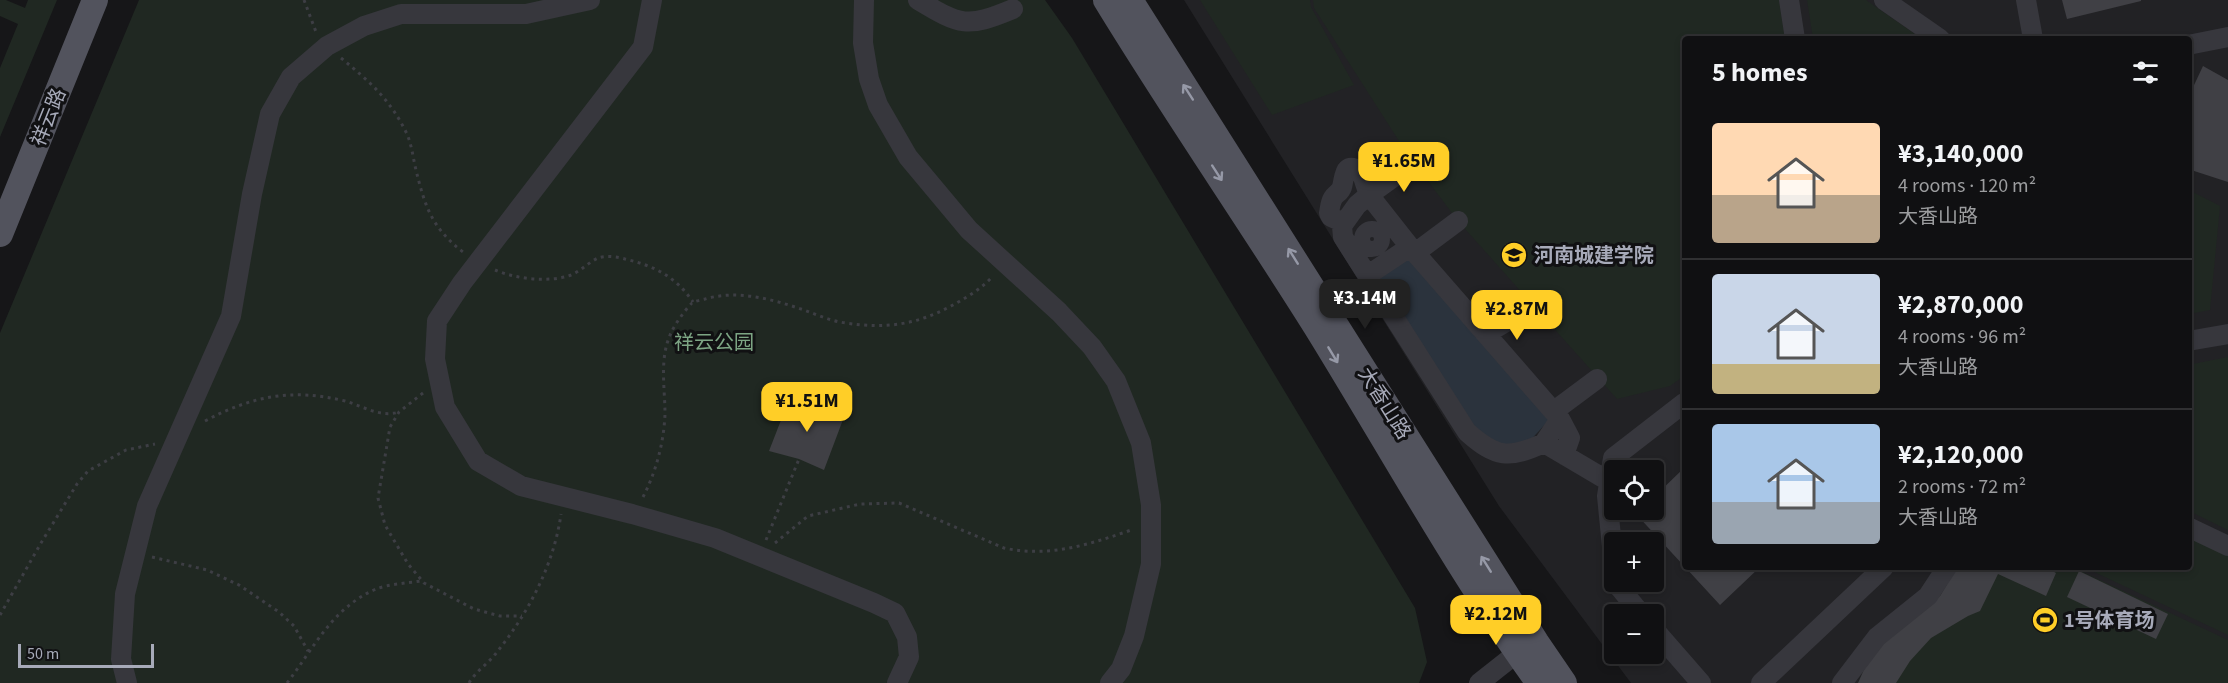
<!DOCTYPE html>
<meta charset="utf-8">
<style>
body{margin:0;font-family:"Source Sans 3","Noto Sans SC",sans-serif;background:#1e1e20;color:#f1f3f6;height:100vh;display:flex;flex-direction:column;font-size:22px;white-space:nowrap}
*{box-sizing:border-box;margin:0}
p{font-size:20px;color:#9c9d9f}
.icon{flex:none;width:33px;height:33px;fill:none;stroke:currentColor;stroke-width:2;stroke-linecap:round;stroke-linejoin:round}
.map{position:relative;flex:1;overflow:hidden}
.drawer{position:absolute;left:1682px;top:36px;width:510px;height:534px;display:flex;flex-direction:column;background:#101012;border-radius:6px;box-shadow:0 3px 9px #0003,0 0 0 2px #303032}
.drawer>*{flex:none}
.fabs{position:absolute;left:1604px;top:460px;display:grid;gap:12px}
.fabs a{display:grid;place-items:center;width:60px;height:60px;border-radius:6px;background:#101012;box-shadow:0 3px 9px #0003,0 0 0 2px #303032;font-size:30px}
.scale{position:absolute;left:18px;bottom:15px;width:136px;box-sizing:border-box;padding-left:6px;border:3px solid #a7aab9;border-top:0;font-size:16px;line-height:21px;white-space:nowrap;color:#a7aab9;-webkit-text-stroke:4px #111113;paint-order:stroke}
.price{position:absolute;translate:-50% -51px;padding:0 14px;border-radius:12px;background:#ffce27;color:#111;font-size:20px;line-height:39px;filter:drop-shadow(0 2px 3px #0008)}
.price::after{content:'';position:absolute;left:50%;top:36px;width:18px;height:14px;margin-left:-9px;background:inherit;clip-path:polygon(0 0,100% 0,50% 100%)}
.price.current{background:#222;color:#fff}
ul{padding:0;list-style:none}
li{display:flex;align-items:center;gap:18px;height:150px;padding:0 30px}
li+li{border-top:2px solid #303032}
li span{display:grid;place-items:center;flex:none;width:168px;height:120px;border-radius:6px;color:#555}
li>.icon{margin-inline-start:auto}
span .icon{width:72px;height:72px;fill:#fffc;stroke-width:1}
li b{font-size:26px}
h2{display:flex;justify-content:space-between;align-items:center;height:72px;padding:0 30px;font-size:26px}
.map>svg:first-child{display:block}
</style>
<div class="map">
<svg width="2228" height="683" viewBox="0 0 2228 683">
<rect width="100%" height="100%" fill="#161618"/>
<path fill="#222225" fill-rule="evenodd" d="M1184 0H2228V683H1631L1499 506ZM1684 39H2188V567H1684ZM1614 471H1653V510H1614ZM1614 543H1653V582H1614ZM1614 615H1653V654H1614Z"/>
<path fill="#202822" d="M0 0H6L25 8 28 0H57L0 137V68L18 24 0 16Z
M139 0H1045L1072 38 1415 608 1427 662 1419 683H0V333Z
M1200 0H1310L1311 7 1354 85 1272 115Z
M1313 0H1779L1785 39H1684V376L1670 386 1617 399 1458 221 1406 152 1314 8Z
M1807 0H1866L1922 39H1813Z
M2189 190 2220 206 2210 310 2189 314Z
M2228 357V530L2189 511 2188 365Z
M2189 537 2228 556V635L2088 569 2089 567H2188Z
M1957 567H2045L2049 569 2050 567H2072L2228 640V683H1858L1866 665 1912 613 1940 596Z"/>
<path fill="#2b333d" d="M1407 254 1551 418 1525 446 1510 448 1480 435 1377 278Z"/>
<path fill="#404045" d="M2062 0H2141V1L2067 19Z
M2203 66 2228 80V182L2188 169V98Z
M790 397 844 417 824 470 799 459 769 451Z
M1684 468V566L1636 514 1640 510H1653V498Z
M1685 567H1760L1720 605Z
M1957 567H2045L2056 573 2046 596 1998 574 1980 611 1968 616 1931 638 1910 661 1896 683H1858L1866 665 1875 651 1912 613 1940 596Z
M2079 571 2168 614 2156 639 2067 597Z"/>
<g fill="none" stroke-linecap="round" stroke-linejoin="round">
<path stroke="#3d3e44" stroke-width="3" stroke-dasharray="3 4.5" stroke-linecap="butt" d="M304 0 316 32
M341 58C370 82 390 99 407 134 412 146 413 158 416 170 425 207 432 228 463 252
M495 270C516 279 549 283 571 275 581 271 589 262 598 258 606 255 618 257 625 259 655 266 676 277 693 302
M423 393 399 412 390 427 378 498 385 525 408 564 424 583 474 609 500 616H522
M205 421C252 396 292 388 345 401 363 406 380 418 399 412
M643 497C656 472 664 442 665 414 665 388 659 358 671 333 675 324 685 310 692 303 695 301 701 300 705 299 736 290 768 298 798 308 814 313 829 321 846 323 885 329 916 325 951 306 966 298 981 289 992 277
M766 540 799 459
M775 543 808 516 860 504 899 503 1004 548C1050 558 1091 544 1134 529
M152 557 207 570 239 585 279 612 294 626 308 651
M0 615 41 543 77 484 88 471 126 450 155 444
M287 683C314 648 332 608 376 589 389 584 407 583 421 581
M469 683C476 671 489 663 497 652 529 612 554 564 561 514"/>
<path stroke="#37373d" stroke-width="20" d="M652 0 643 47 462 283 437 321 435 359 445 407 478 461 521 486 632 514 715 538 874 603 895 613 907 637 909 657 897 683
M864 0 863 43 869 79 878 105 908 157 969 230 1059 312 1092 347 1116 381 1141 443 1151 505V564L1134 636 1121 669 1110 683
M918 0C961 26 967 28 1013 9
M1789 0 1795 39
M1884 0 1940 39
M2026 0 2033 39
M2188 45 2228 37
M1344 223 1331 217 1329 213C1330 208 1330 203 1333 198 1335 194 1340 193 1342 187 1345 176 1343 161 1361 171L1369 195 1416 161
M1364 239a8 8 0 1 1 16 0a8 8 0 1 1-16 0Z
M1415 253 1458 221
M1368 275 1410 247
M1486 334 1533 306
M2188 341 2228 334
M1554 411 1597 379
M1560 419 1570 438 1564 455
M1544 443 1560 419 1410 247 1369 195 1357 205 1342 226 1343 237 1467 432C1496 458 1509 459 1544 443L1610 482
M2188 527 2228 546
M1614 567 1607 496 1613 458 1684 403
M1615 582 1642 615
M1653 628 1701 683
M127 683 121 659 125 594 147 506 231 316 252 194 270 114 291 77 327 46 364 26 401 14H526L590 0
M1479 683 1517 653 1528 647
M1761 683 1884 567
M1842 683 1877 637 1928 596 1947 567"/>
<path stroke="#52535d" stroke-width="26" d="M1106 0C1175 113 1250 221 1320 333 1392 450 1459 572 1539 683
M1130 0 1536 642 1564 683
M0 234 95 0"/>
</g>
<defs><path id="oneway-shaft" d="M-6 0H5M1.5-3L5.5 0L1.5 3" fill="none" stroke-width="1.6" stroke-linecap="round" stroke-linejoin="round" transform="scale(1.5)"/></defs>
<g stroke="#9699a7">
<use href="#oneway-shaft" transform="translate(1188 92) rotate(-123)"/>
<use href="#oneway-shaft" transform="translate(1217 173) rotate(57)"/>
<use href="#oneway-shaft" transform="translate(1293 256) rotate(-122)"/>
<use href="#oneway-shaft" transform="translate(1333 355) rotate(59)"/>
<use href="#oneway-shaft" transform="translate(1486 564) rotate(-122)"/>
</g>
<defs>
<g id="university-disc" transform="scale(1.35)"><circle r="9.5" fill="#ffce27" stroke="#111113"/><path d="M0-5L7-2L0 1L-7-2ZM-4 1L0 2.5L4 1V4Q0 6-4 4Z" fill="#111"/></g>
<g id="stadium-disc" transform="scale(1.35)"><circle r="9.5" fill="#ffce27" stroke="#111113"/><path d="M0-5a6.5 5 0 1 0 0 10a6.5 5 0 1 0 0-10ZM-3.5-1.8h7v3.6h-7Z" fill="#111"/></g>
</defs>
<g fill-rule="evenodd">
<use href="#university-disc" x="1514" y="255"/>
<use href="#stadium-disc" x="2045" y="620"/>
</g>
<g text-anchor="middle" stroke-width="6" stroke-linejoin="round" paint-order="stroke">
<g font-size="20" fill="#a7aab9" stroke="#111113">
<text transform="translate(48 117) rotate(-68)" y="7">祥云路</text>
<text transform="translate(1385 403) rotate(58)" y="7">大香山路</text>
</g>
<g font-size="20" font-weight="bold" fill="#a7aab9" stroke="#111113" text-anchor="start">
<text x="1534" y="262">河南城建学院</text>
<text x="2064" y="627">1号体育场</text>
</g>
<g font-size="20" fill="#7da584" stroke="#111113">
<text x="714" y="349">祥云公园</text>
</g>
</g>
</svg>
<div class="fabs">
<a><svg class="icon" aria-label="locate" viewBox="0 0 24 24"><circle cx="12" cy="12" r="6"/><path d="M12 2v4M12 18v4M2 12h4M18 12h4"/></svg></a>
<a>+</a>
<a>−</a>
</div>
<div class="scale">50 m</div>
<b class="price" style="left:1404px;top:193px">¥1.65M</b>
<b class="price current" style="left:1365px;top:330px">¥3.14M</b>
<b class="price" style="left:1517px;top:341px">¥2.87M</b>
<b class="price" style="left:807px;top:433px">¥1.51M</b>
<b class="price" style="left:1496px;top:646px">¥2.12M</b>
<section class="drawer">
<h2>5 homes<svg class="icon" aria-label="filters" viewBox="0 0 24 24"><path d="M4 7h16M4 17h16"/><circle cx="9" cy="7" r="2"/><circle cx="15" cy="17" r="2"/></svg></h2>
<ul>
<li><span style="background:linear-gradient(#ffd9b3 60%,#b9a48a 0)"><svg class="icon" aria-label="home" viewBox="0 0 24 24"><path d="M3 11l9-7 9 7M6 9v11h12V9"/></svg></span><div><b>¥3,140,000</b><p>4 rooms · 120 m²</p><p>大香山路</p></div></li>
<li><span style="background:linear-gradient(#c9d6e8 75%,#c2b280 0)"><svg class="icon" aria-label="home" viewBox="0 0 24 24"><path d="M3 11l9-7 9 7M6 9v11h12V9"/></svg></span><div><b>¥2,870,000</b><p>4 rooms · 96 m²</p><p>大香山路</p></div></li>
<li><span style="background:linear-gradient(#a9c7e8 65%,#9aa5b1 0)"><svg class="icon" aria-label="home" viewBox="0 0 24 24"><path d="M3 11l9-7 9 7M6 9v11h12V9"/></svg></span><div><b>¥2,120,000</b><p>2 rooms · 72 m²</p><p>大香山路</p></div></li>
</ul>
</section>
</div>
